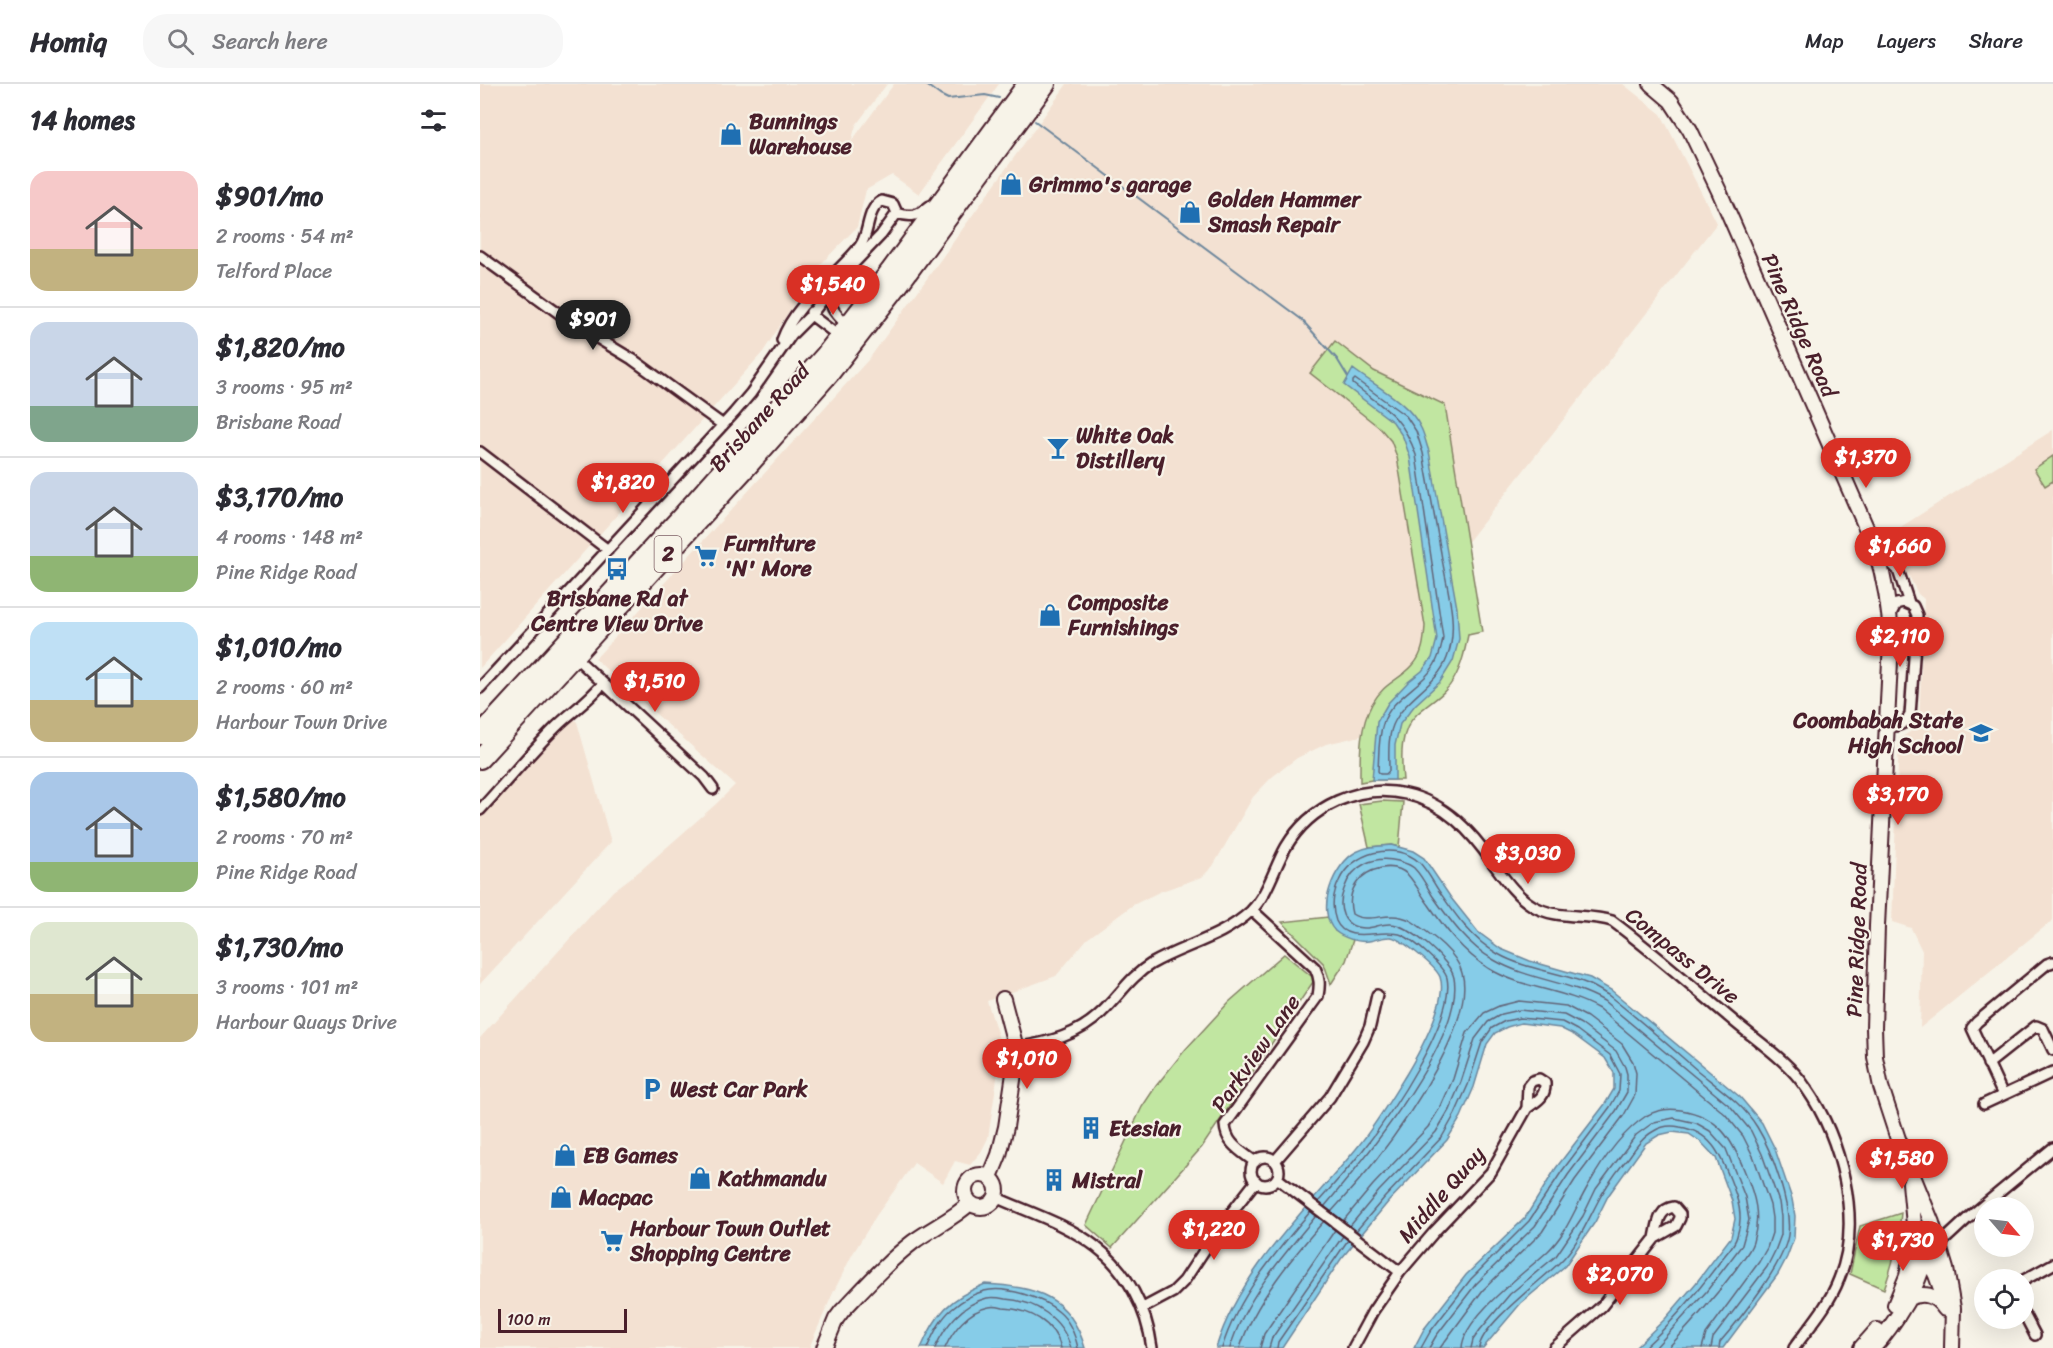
<!DOCTYPE html>
<meta charset="utf-8">
<style>
body{margin:0;font-family:Sriracha,sans-serif;background:#f7f7f7;color:#2b2b33;height:100vh;display:flex;flex-direction:column;font-size:22px;white-space:nowrap}
*{box-sizing:border-box;margin:0}
p{font-size:20px;color:#7c7c81}
.icon{flex:none;width:33px;height:33px;fill:none;stroke:currentColor;stroke-width:2;stroke-linecap:round;stroke-linejoin:round}
.map{position:relative;flex:1;overflow:hidden}
.sheet{display:flex;flex-direction:column;background:#fff;width:480px}
.sheet>*{flex:none}
.needle{width:39px;rotate:118deg}
.controls{position:absolute;left:1494px;top:1113px;display:grid;gap:12px}
.controls a{display:grid;place-items:center;width:60px;height:60px;border-radius:50%;background:#fff;box-shadow:0 6px 24px #0002;font-size:30px}
.scale{position:absolute;left:18px;bottom:15px;width:129px;box-sizing:border-box;padding-left:6px;border:3px solid #4a1f2b;border-top:0;font-size:16px;line-height:21px;white-space:nowrap;color:#4a1f2b;-webkit-text-stroke:4px #f7f3e8;paint-order:stroke}
.price{position:absolute;translate:-50% -51px;padding:0 14px;border-radius:21px;background:#d93025;color:#fff;font-size:20px;line-height:39px;filter:drop-shadow(0 2px 3px #0008)}
.price::after{content:'';position:absolute;left:50%;top:36px;width:18px;height:14px;margin-left:-9px;background:inherit;clip-path:polygon(0 0,100% 0,50% 100%)}
.price.current{background:#222;color:#fff}
ul{padding:0;list-style:none}
li{display:flex;align-items:center;gap:18px;height:150px;padding:0 30px}
li+li{border-top:2px solid #e1e1e2}
li span{display:grid;place-items:center;flex:none;width:168px;height:120px;border-radius:18px;color:#555}
li>.icon{margin-inline-start:auto}
span .icon{width:72px;height:72px;fill:#fffc;stroke-width:1}
li b{font-size:26px}
h2{display:flex;justify-content:space-between;align-items:center;height:72px;padding:0 30px;font-size:26px}
header{display:flex;align-items:center;gap:36px;box-sizing:border-box;height:84px;padding:0 30px;background:#fff;border-bottom:2px solid #e1e1e2}
header strong{font-size:28px}
nav{display:flex;gap:33px;margin-inline-start:auto;font-size:21px}
.search{width:420px;height:54px;background:#f7f7f7;display:flex;align-items:center;gap:15px;box-sizing:border-box;padding:0 21px;border-radius:24px;color:#7c7c81;font-size:22px}
main{display:flex;flex:1;min-height:0}
.map>svg:first-child{display:block}
</style>
<header>
<strong>Homiq</strong>
<div class="search"><svg class="icon" aria-label="search" viewBox="0 0 24 24"><circle cx="10" cy="10" r="6"/><path d="M15 15l6 6"/></svg>Search here</div>
<nav><a>Map</a><a>Layers</a><a>Share</a></nav>
</header>
<main>
<section class="sheet">
<h2>14 homes<svg class="icon" aria-label="filters" viewBox="0 0 24 24"><path d="M4 7h16M4 17h16"/><circle cx="9" cy="7" r="2"/><circle cx="15" cy="17" r="2"/></svg></h2>
<ul>
<li><span style="background:linear-gradient(#f6c9c9 65%,#c2b280 0)"><svg class="icon" aria-label="home" viewBox="0 0 24 24"><path d="M3 11l9-7 9 7M6 9v11h12V9"/></svg></span><div><b>$901/mo</b><p>2 rooms · 54 m²</p><p>Telford Place</p></div></li>
<li><span style="background:linear-gradient(#c9d6e8 70%,#7fa58c 0)"><svg class="icon" aria-label="home" viewBox="0 0 24 24"><path d="M3 11l9-7 9 7M6 9v11h12V9"/></svg></span><div><b>$1,820/mo</b><p>3 rooms · 95 m²</p><p>Brisbane Road</p></div></li>
<li><span style="background:linear-gradient(#c9d6e8 70%,#8fb573 0)"><svg class="icon" aria-label="home" viewBox="0 0 24 24"><path d="M3 11l9-7 9 7M6 9v11h12V9"/></svg></span><div><b>$3,170/mo</b><p>4 rooms · 148 m²</p><p>Pine Ridge Road</p></div></li>
<li><span style="background:linear-gradient(#bfe0f5 65%,#c2b280 0)"><svg class="icon" aria-label="home" viewBox="0 0 24 24"><path d="M3 11l9-7 9 7M6 9v11h12V9"/></svg></span><div><b>$1,010/mo</b><p>2 rooms · 60 m²</p><p>Harbour Town Drive</p></div></li>
<li><span style="background:linear-gradient(#a9c7e8 75%,#8fb573 0)"><svg class="icon" aria-label="home" viewBox="0 0 24 24"><path d="M3 11l9-7 9 7M6 9v11h12V9"/></svg></span><div><b>$1,580/mo</b><p>2 rooms · 70 m²</p><p>Pine Ridge Road</p></div></li>
<li><span style="background:linear-gradient(#dfe7d0 60%,#c2b280 0)"><svg class="icon" aria-label="home" viewBox="0 0 24 24"><path d="M3 11l9-7 9 7M6 9v11h12V9"/></svg></span><div><b>$1,730/mo</b><p>3 rooms · 101 m²</p><p>Harbour Quays Drive</p></div></li>
</ul>
</section>
<div class="map">
<svg width="1573" height="1264" viewBox="0 0 1573 1264">
<rect width="100%" height="100%" fill="#f7f3e8"/>
<filter id="ink" filterUnits="userSpaceOnUse"><feTurbulence type="fractalNoise" baseFrequency=".0167" numOctaves="2"/><feDisplacementMap in="SourceGraphic" scale="12" xChannelSelector="R" yChannelSelector="G"/><feConvolveMatrix kernelMatrix="1 2 1 2 8 2 1 2 1" color-interpolation-filters="sRGB"/></filter>
<g filter="url(#ink)">
<path fill="#f3e1d2" d="M0 0H407L376 41 371 58 414 0H519L439 110 412 91 386 106 377 143 336 185 283 268 0 584Z
M587 0H1143L1181 30 1237 139 987 459 965 321 894 287 855 257 830 289 900 344 911 357 917 373 945 542 943 563 933 582 906 601 883 642 881 652 846 660 817 674 792 693 773 713 733 782 722 793 679 808 653 821 607 855 576 892 507 917 519 955 520 975 508 1054 501 1068 490 1081 475 1077 463 1099 434 1079 396 1132 372 1171 353 1209 329 1264H0V954L133 807 161 786 236 720 255 701 115 575 389 275Z
M1573 346V836L1440 944 1442 867 1431 844 1412 838 1419 655 1439 642 1444 515 1438 510 1419 472 1405 453Z
M85 626 97 638 131 758 0 900V719Z"/>
<path fill="#c1e6a1" stroke="#868266" stroke-width="1.5" d="M855 257 894 287 965 321 1002 548 988 551C985 566 982 581 974 595 965 611 950 618 937 630 919 647 921 674 923 696H892L880 698C880 671 879 644 892 620 904 598 920 596 933 581 943 570 944 556 945 542L917 373 911 357 900 344 830 289Z
M1573 372V397L1565 402 1554 385Z
M902 717 923 718 919 763 911 761 889 763 879 720Z
M848 833 855 847 873 856 866 877 851 900 844 880 802 838Z
M804 870 835 895 722 1063 632 1164 606 1141 662 1023 676 1002 705 966 749 918Z
M1421 1129C1419 1156 1413 1180 1404 1205L1370 1190 1380 1142Z"/>
<path fill="#86cce8" stroke="#6e879c" stroke-width="1.5" d="M873 285C895 302 929 318 941 344 945 352 946 360 949 367L977 524 979 555 973 577 960 598 935 621 920 640 915 661V696H892L897 638 908 619 928 598 942 587 952 574 957 555 930 373 923 353 913 338 864 301Z
M911 761 933 767 944 774 971 814 998 848 1021 865 1050 877 1110 894 1131 906 1260 1013 1282 1039 1295 1065 1312 1115 1315 1132 1314 1154 1307 1173 1298 1190 1243 1264H1155L1185 1235 1216 1199 1251 1153 1255 1135 1252 1117 1236 1074 1221 1058 1209 1050 1192 1048 1179 1051 1166 1059 1128 1112 1115 1138 1085 1182 1041 1219 1003 1264H934L944 1245 986 1191 1045 1134 1076 1084 1125 1020 1134 1005V989L1125 974 1094 951 1080 944 1041 939 1027 943 1015 949 1007 960 994 1003 981 1033 967 1056 909 1117 861 1175 802 1264H736C760 1186 825 1127 876 1065 895 1042 911 1015 927 989 940 967 952 945 959 920 961 911 963 902 960 893 956 883 922 855 911 853 904 852 897 856 889 857 879 859 863 854 855 847 835 826 854 780 876 768 887 762 899 762 911 761Z
M505 1200C555 1203 590 1211 605 1264H441C457 1228 469 1215 505 1200Z"/>
<g fill="none" stroke-linecap="round" stroke-linejoin="round">
<path stroke="#626477" stroke-width="1.5" d="M875 295 926 332 936 347 943 369C949 402 955 436 961 469 966 502 980 542 967 574 957 601 928 612 915 637 907 651 909 672 909 687L906 690H900L898 687C899 672 898 654 903 640 909 619 931 607 946 592 956 582 961 568 963 554L936 371C922 331 905 325 873 300V297Z
M838 1118C853 1101 869 1084 883 1066 908 1034 976 936 967 894 964 883 934 856 922 851 902 843 867 862 856 837 851 824 853 809 859 797 871 769 914 756 939 778 946 785 952 796 957 804 974 829 992 856 1018 870 1046 886 1079 887 1108 900 1115 903 1121 907 1128 911 1159 935 1188 961 1218 987 1239 1004 1263 1020 1277 1043 1292 1067 1312 1123 1308 1151 1304 1180 1260 1235 1240 1258L1239 1264
M844 1123C883 1077 985 955 974 894 971 877 929 841 911 840 902 839 894 844 885 844 862 844 857 823 864 805 872 781 894 771 918 777 924 779 930 780 934 784 941 791 947 802 952 811 969 835 987 861 1014 876 1048 896 1089 897 1124 917L1251 1023 1271 1047 1282 1070 1299 1118 1301 1133V1151L1295 1167 1287 1183 1233 1254 1231 1264
M851 1128C866 1111 882 1094 896 1076 925 1039 996 937 982 889 977 869 953 852 936 840 912 822 890 842 872 830 869 819 870 809 876 800 886 784 914 777 928 791 936 800 942 812 949 821 965 845 983 868 1008 884 1042 905 1084 905 1119 925L1245 1030 1263 1052 1274 1074 1290 1121 1292 1134V1149L1287 1164 1279 1178 1226 1250 1222 1264
M863 1137 893 1101 948 1043 961 1022 973 995 987 949 1004 929 1019 922 1039 917 1086 922 1107 933 1142 960 1153 978 1156 989 1155 1011 1144 1031 1095 1096 1062 1148 1003 1206 960 1264
M870 1142 899 1107 956 1048 969 1026 981 998 995 955 1008 938 1022 930 1040 926 1084 931 1101 940 1136 967 1145 983 1147 990V1008L1136 1027 1088 1091 1055 1142 996 1200 956 1252 949 1264
M876 1147 905 1113 962 1053 975 1030 988 1001 1002 958 1012 944 1025 937 1040 934 1082 938 1097 946 1130 971 1140 990 1139 1007 1130 1023 1082 1087 1049 1137 991 1195 950 1248 941 1264
M447 1264C453 1251 460 1235 472 1225 481 1217 493 1210 504 1207 524 1201 564 1214 579 1228 590 1237 595 1251 598 1264
M455 1264C465 1242 482 1220 507 1214 512 1213 520 1214 525 1215 556 1217 582 1234 591 1264
M465 1264C473 1246 488 1227 509 1223 513 1222 519 1223 523 1224 549 1225 574 1238 581 1264
M742 1264C758 1212 796 1168 831 1127
M750 1264C765 1215 804 1170 836 1132
M760 1264C774 1219 813 1172 844 1137
M780 1264 784 1250 855 1146
M789 1264 792 1254 863 1152
M797 1264 798 1258 868 1156
M982 1264C983 1233 1046 1188 1068 1167 1087 1149 1095 1124 1108 1102 1122 1077 1142 1048 1166 1032 1176 1026 1189 1024 1201 1026 1239 1032 1252 1055 1265 1088 1275 1112 1281 1132 1273 1158 1270 1168 1262 1176 1256 1185 1235 1213 1212 1239 1188 1264
M991 1264 993 1256 1000 1246 1030 1210 1076 1172 1103 1132 1116 1105 1156 1051 1174 1038 1194 1034 1216 1039 1230 1047 1246 1065 1265 1113 1269 1136 1262 1161 1226 1208 1175 1264
M999 1264C1001 1241 1062 1196 1079 1179 1099 1160 1109 1133 1122 1110 1130 1097 1139 1084 1149 1073 1156 1063 1163 1053 1174 1047 1182 1042 1191 1041 1200 1043 1231 1048 1240 1070 1250 1095 1258 1115 1264 1132 1257 1152 1255 1161 1247 1168 1242 1175 1219 1206 1193 1238 1164 1264"/>
<path stroke="#6e879c" stroke-width="2" d="M445 0 460 11 468 15 505 11 519 14
M555 37 821 235 857 275 868 293"/>
<g stroke="#4a1f2b" stroke-width="14">
<path id="street" d="M0 172 94 240 152 275 243 341
M354 206C345 223 358 232 370 244
M331 228V231L360 253
M302 256C316 217 356 193 380 162 390 149 386 125 402 117L413 120 417 129C431 134 438 132 450 122
M0 368 128 466
M1395 464 1418 486 1429 519
M94 572 224 693 233 705
M0 604 254 329 271 309 312 250 331 231 357 197 401 151 417 129
M1407 643C1418 642 1425 641 1430 631L1437 531 1433 522 1424 518 1416 520 1410 532
M0 726C25 699 49 670 76 643 91 628 109 617 123 599
M772 826 835 884C840 894 840 901 838 912L745 1041C746 1060 761 1067 775 1078
M536 964C569 958 598 952 622 928 639 912 651 892 671 880 704 861 742 854 771 827 788 810 794 784 806 763 830 722 879 699 926 710 965 719 991 747 1013 779 1024 794 1036 812 1053 822 1077 836 1107 829 1132 837 1175 869 1215 905 1256 939 1280 959 1309 978 1326 1004 1361 1054 1383 1137 1359 1195 1349 1221 1330 1242 1314 1264
M1508 980 1556 942 1563 945 1573 966
M1523 1011 1492 944 1497 938 1567 880 1573 878
M1504 1020 1573 988
M771 1087a14 14 0 1 1 28 0a14 14 0 1 1-28 0Z
M795 1077 850 1013 883 958 890 942 897 911
M797 1094 920 1188
M515 1113C548 1128 587 1140 615 1162 647 1186 667 1225 672 1264
M1445 1172 1459 1161 1487 1135 1573 1064
M1544 1196 1573 1180
M663 1224 693 1208 704 1197 737 1147 776 1097
M1544 1230 1555 1251
M873 1264 893 1227 920 1188 955 1147 1011 1088 1047 1024 1048 1002 1052 997 1059 995 1065 999C1066 1013 1057 1017 1047 1024
M1074 1264 1122 1222 1175 1154 1196 1142 1200 1134V1130L1194 1123C1178 1125 1178 1141 1175 1154"/>
</g>
<g stroke="#4a1f2b" stroke-width="18">
<path id="secondary" d="M1171 0 1191 17 1210 46 1239 107 1395 464C1405 495 1410 525 1411 557L1397 842 1394 944 1395 973 1401 1003 1418 1055 1452 1139 1466 1185 1473 1224 1472 1264
M485 1107a16 16 0 1 1 32 0a16 16 0 1 1-32 0Z
M510 1093 519 1071 526 1043 536 976V964L523 915
M1430 1099 1435 1151 1456 1191 1464 1213
M1427 1192 1435 1151
M1428 1214C1444 1208 1455 1210 1465 1225
M1415 1221 1427 1192 1439 1178
M344 1264 356 1235 362 1227C385 1203 407 1178 433 1158 452 1144 473 1135 490 1119
M1381 1264 1397 1246
M1393 1264C1411 1245 1446 1194 1445 1167"/>
</g>
<g stroke="#4a1f2b" stroke-width="22">
<path id="highway" d="M0 651 199 435 345 271 410 187 547 0
M0 675 268 382 351 288 418 202 566 0"/>
</g>
<use href="#street" stroke="#f7f3e8" stroke-width="9"/>
<use href="#secondary" stroke="#f7f3e8" stroke-width="14"/>
<use href="#highway" stroke="#f7f3e8" stroke-width="18"/>
</g>
</g>
<defs>
<g id="shop-bare" transform="scale(1.8)"><path d="M-5-2.5h2.3a2.7 3.5 0 0 1 5.4 0H5L5.5 6h-11ZM-1.5-2.5h3a1.5 2.3 0 0 0-3 0Z" fill="#1f6fb2" stroke="#f7f3e8" stroke-width="2.5" paint-order="stroke"/></g>
<g id="bar-bare" transform="scale(1.8)"><path d="M-6-5H6L.8 .8V4.5H3.5V6h-7V4.5H-.8V.8Z" fill="#1f6fb2" stroke="#f7f3e8" stroke-width="2.5" paint-order="stroke"/></g>
<g id="supermarket-bare" transform="scale(1.8)"><path d="M-6-5.5h2.5l.6 2H6L4.5 2H-2.5L-4.4-4H-6ZM-1.5 3.2a1.3 1.3 0 1 0 .1 0ZM3 3.2a1.3 1.3 0 1 0 .1 0Z" fill="#1f6fb2" stroke="#f7f3e8" stroke-width="2.5" paint-order="stroke"/></g>
<g id="bus-bare" transform="scale(1.8)"><path d="M-5-6H5V4H4V6H2V4H-2V6H-4V4H-5ZM-3.5-4V0h7V-4ZM-3.5 1.2v1.5H-2V1.2ZM2 1.2v1.5H3.5V1.2Z" fill="#1f6fb2" stroke="#f7f3e8" stroke-width="2.5" paint-order="stroke"/></g>
<g id="school-bare" transform="scale(1.8)"><path d="M0-5L7-2L0 1L-7-2ZM-4 1L0 2.5L4 1V4Q0 6-4 4Z" fill="#1f6fb2" stroke="#f7f3e8" stroke-width="2.5" paint-order="stroke"/></g>
<g id="parking-bare" transform="scale(1.8)"><path d="M-3.5-5.5H1a3.5 3.5 0 0 1 0 7H-1V5.5H-3.5ZM-1-3.4V-.6H.8a1.4 1.4 0 0 0 0-2.8Z" fill="#1f6fb2" stroke="#f7f3e8" stroke-width="2.5" paint-order="stroke"/></g>
<g id="building-bare" transform="scale(1.8)"><path d="M-4-6H4V6H1V3H-1V6H-4ZM-2.5-4.3h1.7v1.8h-1.7ZM.8-4.3h1.7v1.8H.8ZM-2.5-1h1.7V.8h-1.7ZM.8-1h1.7V.8H.8Z" fill="#1f6fb2" stroke="#f7f3e8" stroke-width="2.5" paint-order="stroke"/></g>
</defs>
<g fill-rule="evenodd">
<use href="#shop-bare" x="251" y="50"/>
<use href="#shop-bare" x="531" y="100"/>
<use href="#shop-bare" x="710" y="128"/>
<use href="#bar-bare" x="578" y="364"/>
<use href="#supermarket-bare" x="226" y="472"/>
<use href="#bus-bare" x="137" y="485"/>
<use href="#shop-bare" x="570" y="531"/>
<use href="#school-bare" x="1501" y="649"/>
<use href="#parking-bare" x="172" y="1005"/>
<use href="#building-bare" x="611" y="1044"/>
<use href="#shop-bare" x="85" y="1071"/>
<use href="#shop-bare" x="220" y="1094"/>
<use href="#building-bare" x="574" y="1096"/>
<use href="#shop-bare" x="81" y="1113"/>
<use href="#supermarket-bare" x="132" y="1157"/>
</g>
<g text-anchor="middle" stroke-width="4.5" stroke-linejoin="round" paint-order="stroke">
<rect fill="#f7f3e8" stroke="#7e5f64" stroke-width="1.5" x="174.5" y="452" width="27" height="36" rx="4.5"/>
<g font-size="21" font-weight="bold" fill="#4a1f2b">
<text x="188" y="477">2</text>
</g>
<g font-size="22" font-weight="bold" fill="#4a1f2b" stroke="#f7f3e8" text-anchor="start">
<text x="269" y="45">Bunnings<tspan x="269" dy="25">Warehouse</tspan></text>
<text x="549" y="108">Grimmo's garage</text>
<text x="728" y="123">Golden Hammer<tspan x="728" dy="25">Smash Repair</tspan></text>
<text x="596" y="359">White Oak<tspan x="596" dy="25">Distillery</tspan></text>
<text x="244" y="467">Furniture<tspan x="244" dy="25">'N' More</tspan></text>
<text x="137" y="522" text-anchor="middle">Brisbane Rd at<tspan x="137" dy="25">Centre View Drive</tspan></text>
<text x="588" y="526">Composite<tspan x="588" dy="25">Furnishings</tspan></text>
<text x="1483" y="644" text-anchor="end">Coombabah State<tspan x="1483" dy="25">High School</tspan></text>
<text x="190" y="1013">West Car Park</text>
<text x="629" y="1052">Etesian</text>
<text x="103" y="1079">EB Games</text>
<text x="238" y="1102">Kathmandu</text>
<text x="592" y="1104">Mistral</text>
<text x="99" y="1121">Macpac</text>
<text x="150" y="1152">Harbour Town Outlet<tspan x="150" dy="25">Shopping Centre</tspan></text>
</g>
<g font-size="22" fill="#4a1f2b" stroke="#f7f3e8">
<text transform="translate(1320 241) rotate(66)" y="8">Pine Ridge Road</text>
<text transform="translate(279 333) rotate(-48)" y="8">Brisbane Road</text>
<text transform="translate(1376 856) rotate(-88)" y="8">Pine Ridge Road</text>
<text transform="translate(1203 871) rotate(39)" y="8">Compass Drive</text>
<text transform="translate(775 969) rotate(-55)" y="8">Parkview Lane</text>
<text transform="translate(961 1110) rotate(-49)" y="8">Middle Quay</text>
</g>
</g>
</svg>
<div class="controls">
<a><svg class="needle" viewBox="-14 -14 28 28"><path d="M0-13l5 13h-10z" fill="#e53935"/><path d="M0 13l5-13h-10z" fill="#7c7c81"/></svg></a>
<a><svg class="icon" aria-label="locate" viewBox="0 0 24 24"><circle cx="12" cy="12" r="6"/><path d="M12 2v4M12 18v4M2 12h4M18 12h4"/></svg></a>
</div>
<div class="scale">100 m</div>
<b class="price" style="left:353px;top:232px">$1,540</b>
<b class="price current" style="left:113px;top:267px">$901</b>
<b class="price" style="left:1386px;top:405px">$1,370</b>
<b class="price" style="left:143px;top:430px">$1,820</b>
<b class="price" style="left:1420px;top:494px">$1,660</b>
<b class="price" style="left:1420px;top:584px">$2,110</b>
<b class="price" style="left:175px;top:629px">$1,510</b>
<b class="price" style="left:1418px;top:742px">$3,170</b>
<b class="price" style="left:1048px;top:801px">$3,030</b>
<b class="price" style="left:547px;top:1006px">$1,010</b>
<b class="price" style="left:1422px;top:1106px">$1,580</b>
<b class="price" style="left:734px;top:1177px">$1,220</b>
<b class="price" style="left:1423px;top:1188px">$1,730</b>
<b class="price" style="left:1140px;top:1222px">$2,070</b>
</div>
</main>
